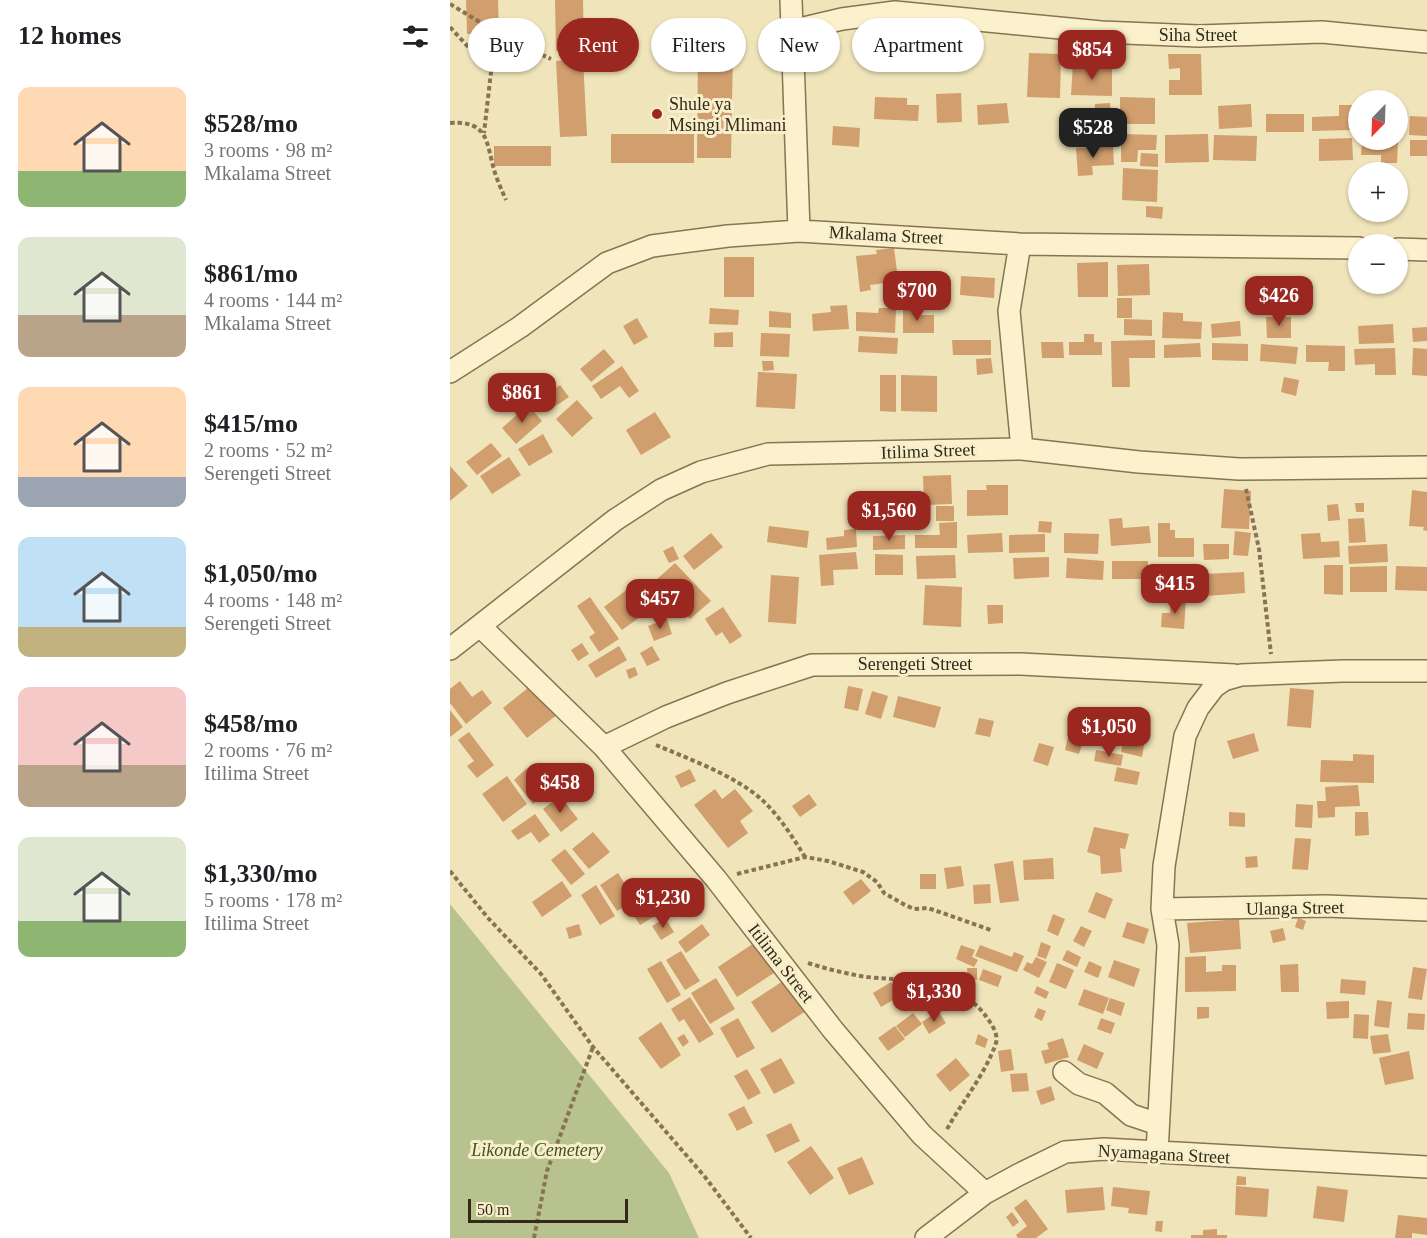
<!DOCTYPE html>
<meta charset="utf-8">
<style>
body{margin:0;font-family:Georgia,serif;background:#f6f6f6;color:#202124;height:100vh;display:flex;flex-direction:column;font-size:22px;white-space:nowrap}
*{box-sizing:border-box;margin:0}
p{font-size:20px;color:#757577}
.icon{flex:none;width:33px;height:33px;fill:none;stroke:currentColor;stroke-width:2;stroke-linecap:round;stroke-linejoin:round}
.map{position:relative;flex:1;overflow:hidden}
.side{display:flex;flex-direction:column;background:#fff;width:450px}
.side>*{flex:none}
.banner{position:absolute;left:18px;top:18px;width:570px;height:54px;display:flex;gap:12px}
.needle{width:39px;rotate:203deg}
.fabs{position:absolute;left:898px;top:90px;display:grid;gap:12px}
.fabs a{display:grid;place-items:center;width:60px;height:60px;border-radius:50%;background:#fff;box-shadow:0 2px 4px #0004;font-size:30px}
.scale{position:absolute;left:18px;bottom:15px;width:160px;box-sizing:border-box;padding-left:6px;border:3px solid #352919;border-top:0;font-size:16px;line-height:21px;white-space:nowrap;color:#352919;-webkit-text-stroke:4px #f7eeca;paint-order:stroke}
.price{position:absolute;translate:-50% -51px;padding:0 14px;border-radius:12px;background:#9a2820;color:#fff;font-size:20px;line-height:39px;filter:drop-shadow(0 2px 3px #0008)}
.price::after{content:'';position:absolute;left:50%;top:36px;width:18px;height:14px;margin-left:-9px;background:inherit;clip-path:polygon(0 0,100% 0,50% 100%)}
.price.on{background:#222;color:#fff}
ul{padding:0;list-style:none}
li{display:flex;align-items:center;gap:18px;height:150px;padding:0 18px}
li span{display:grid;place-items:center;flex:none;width:168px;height:120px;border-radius:12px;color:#555}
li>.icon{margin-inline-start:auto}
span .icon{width:72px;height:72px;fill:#fffc;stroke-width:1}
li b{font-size:26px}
h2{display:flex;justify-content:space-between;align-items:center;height:72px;padding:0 18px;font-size:26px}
.tag{padding:0 21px;border-radius:27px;background:#fff;box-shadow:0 2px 4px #0004;font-size:21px;line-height:54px}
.tag.on{background:#9a2820;color:#fff}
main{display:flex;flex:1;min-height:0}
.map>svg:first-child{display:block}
</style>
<main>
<section class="side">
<h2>12 homes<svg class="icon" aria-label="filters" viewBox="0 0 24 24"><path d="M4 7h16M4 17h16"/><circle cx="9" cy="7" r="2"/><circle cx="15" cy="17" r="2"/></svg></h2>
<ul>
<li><span style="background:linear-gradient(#ffd9b3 70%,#8fb573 0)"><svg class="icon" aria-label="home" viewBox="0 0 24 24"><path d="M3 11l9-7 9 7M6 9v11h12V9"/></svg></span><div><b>$528/mo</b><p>3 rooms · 98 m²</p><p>Mkalama Street</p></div></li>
<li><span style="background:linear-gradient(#dfe7d0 65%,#b9a48a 0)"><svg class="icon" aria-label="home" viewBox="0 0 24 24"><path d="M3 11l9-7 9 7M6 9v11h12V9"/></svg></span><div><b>$861/mo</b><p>4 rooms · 144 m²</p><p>Mkalama Street</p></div></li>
<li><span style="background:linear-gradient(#ffd9b3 75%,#9aa5b1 0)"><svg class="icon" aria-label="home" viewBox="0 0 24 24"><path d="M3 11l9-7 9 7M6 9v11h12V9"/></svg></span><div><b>$415/mo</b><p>2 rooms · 52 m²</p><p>Serengeti Street</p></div></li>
<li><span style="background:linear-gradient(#bfe0f5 75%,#c2b280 0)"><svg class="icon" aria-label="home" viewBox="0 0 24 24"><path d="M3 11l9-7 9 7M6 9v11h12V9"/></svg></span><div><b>$1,050/mo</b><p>4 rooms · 148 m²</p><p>Serengeti Street</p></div></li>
<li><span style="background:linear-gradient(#f6c9c9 65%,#b9a48a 0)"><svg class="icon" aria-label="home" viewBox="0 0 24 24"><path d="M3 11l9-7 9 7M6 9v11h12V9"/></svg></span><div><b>$458/mo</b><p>2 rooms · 76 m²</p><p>Itilima Street</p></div></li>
<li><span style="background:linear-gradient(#dfe7d0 70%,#8fb573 0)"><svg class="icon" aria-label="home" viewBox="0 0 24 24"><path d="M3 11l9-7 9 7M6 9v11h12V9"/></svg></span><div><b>$1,330/mo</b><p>5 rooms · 178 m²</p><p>Itilima Street</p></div></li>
</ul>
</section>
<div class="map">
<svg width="977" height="1238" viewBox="0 0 977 1238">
<rect width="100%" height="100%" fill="#f0e4ba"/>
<path fill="#b8c28e" d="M0 904 219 1173 249 1238H0Z"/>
<path fill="#d19e6d" d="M16 0H48L49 34H17Z
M105 0H133L134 51H106Z
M248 48 283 49 281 158H247Z
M579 53 611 54 610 98 577 97Z
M718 54H751L752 95H719V80H730V68L719 69Z
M133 59 137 136 110 137 106 61Z
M623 64 662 67V96L621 95Z
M511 93 512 122 487 123 486 94Z
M425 97 457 98V105H469L468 121 424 119Z
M670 97 705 98V124H670Z
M557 103 559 123 528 125 527 105Z
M660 103 662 125 625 129 624 111 645 109V104Z
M801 104 802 127 769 129 768 106Z
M889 105H902V130L862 131V117L889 116Z
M816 114H854V132H816Z
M960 116 977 117V136L959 135Z
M383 126 410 128 409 147 382 145Z
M161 134H244V163H161Z
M671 134 707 135 706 150H688L687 162H671Z
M758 134 759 162 715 163V135Z
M764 135 807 136 806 161 763 160Z
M902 138 903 160 869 161V139Z
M912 140H948L947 163H931V155H911Z
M960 140H977V156H960Z
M44 146H101V166H44Z
M663 146 664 165 642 166 643 175 628 176 626 148Z
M691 153 708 154V167L690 166Z
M673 168 708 170 707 202 672 200Z
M696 206 713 207 712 219 696 217Z
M444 248 449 287 436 289 435 283 420 285 421 290 410 292 406 256 427 254 426 250Z
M274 257H304V297H274Z
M658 262V297H628L627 263Z
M699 264 700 295 668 296 667 265Z
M511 276 545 278 544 298 510 295Z
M667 298H682V318H667Z
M397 305 399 329 363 331 362 314 381 312 380 306Z
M260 308 289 310 288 325 259 324Z
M429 308H446L445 333 406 331V312L428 313Z
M453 309H469V315H484V333H453Z
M319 311 341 313V328L319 327Z
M713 312 733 313V321L752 322 751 339 712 338Z
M816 317H841V338H817Z
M187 318 198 337 184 345 173 326Z
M674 319 702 320V336L674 335Z
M790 321 791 336 762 338 761 324Z
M943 324 944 343 909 344 908 326Z
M977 327V341L963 342 962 328Z
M283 332V347H264V333Z
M311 333 340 334 339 357 310 356Z
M634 334H644V342H652V355H619V342H634Z
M409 336 448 338 447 354 408 352Z
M502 340H541V355H503Z
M705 340V358H679L680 387H662L661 341Z
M591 342H613L614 358H592Z
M750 343 751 357 714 358V345Z
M762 343 798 344V361L762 360Z
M811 344 848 347 846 364 810 361Z
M856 345 895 346V371H878L879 362H856Z
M945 348 946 375H925V364L905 365 904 349Z
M963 348 977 349V376L962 375Z
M154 349 165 362 141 382 130 369Z
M541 358 543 373 527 375 526 359Z
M312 361H323L324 370 313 371Z
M172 366 189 391 179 398 170 386 151 399 142 386Z
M308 372 347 374 345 409 306 407Z
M430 375H446V412L430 411Z
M451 375 487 376V412L451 411Z
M834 377 849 380 846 396 831 392Z
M110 385 119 397 101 409 93 397Z
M127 400 143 418 122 437 106 419Z
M78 405 92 421 66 444 52 428Z
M205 412 221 437 191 455 176 430Z
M93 434 103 452 79 466 68 449Z
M41 443 52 456 27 475 16 462Z
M59 457 71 475 42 494 30 476Z
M0 466 18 486 0 501Z
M501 475 502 504 474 505 473 476Z
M536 485H558V515L517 516V490H537Z
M774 489 801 491 799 529 771 528Z
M962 490 977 492V531L973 530 974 527 959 526Z
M443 501 456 502 455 530 441 529Z
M905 503H914V512H906Z
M888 504 890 520 878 521 877 505Z
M486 506H504V521H486Z
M672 518 673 528 699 526 701 543 661 546 659 519Z
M914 518 916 542 899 543 898 519Z
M589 521 602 522 601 533 588 532Z
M507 522V548H465V535H490L489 523Z
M708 523H720V530H725V538H744V557H708Z
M319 526 359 531 357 548 317 542Z
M406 529 407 547 377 550 376 538 394 536V530Z
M785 531 801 533 798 556 783 555Z
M261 533 273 547 244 570 233 556Z
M552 533 553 552 518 553 517 535Z
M614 533 649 534 648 554 614 553Z
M870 533 871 542 889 541 890 557 853 559 851 534Z
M595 534V552L559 553V535Z
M455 535V549L423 550V536Z
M753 544H779V559L754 560Z
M937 544 938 562 899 564 898 546Z
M223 546 229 559 219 563 213 551Z
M406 552 408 569 383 570 384 585 371 586 369 555Z
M425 554 453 555V575H425Z
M505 555 506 578 467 579 466 556Z
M599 557V577L564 579 563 558Z
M617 558 654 561 653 580 616 578Z
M662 561H698V579H662Z
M225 563 261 601 240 619 205 581Z
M874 565H893V595L874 594Z
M937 566V592H900V567Z
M946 566 977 567V591L945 590Z
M794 572 795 593 757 596 755 574Z
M321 575 349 577 346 624 318 622Z
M183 585 201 609 172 630 154 607Z
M475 585 512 587 511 627 473 625Z
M140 597 169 639 149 652 139 637 145 633 127 606Z
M721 598 736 599 734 629 711 627 712 613H720Z
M537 605H553V623L538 624Z
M273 607 292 636 280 644 272 632 266 636 255 619Z
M217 619 222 634 204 641 198 626Z
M132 643 139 654 128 661 121 650Z
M169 646 177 660 146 678 138 665Z
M202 646 210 660 197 666 190 653Z
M185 667 188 675 179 679 176 670Z
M10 681 22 697 32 690 42 703 16 724 0 703V689Z
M84 683 108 714 77 738 53 708Z
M398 686 413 689 408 711 394 708Z
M840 688 864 690 861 728 837 726Z
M422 691 438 696 431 719 415 714Z
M448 696 491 707 485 728 443 717Z
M0 710 13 727 0 737Z
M656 711 681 716 679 731 696 734 692 757 671 752 676 729 654 725Z
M529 718 544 721 540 737 525 734Z
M19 732 44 765 27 778 17 766 24 761 8 740Z
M619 733 634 738 629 754 615 750Z
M804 733 809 751 783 759 777 741Z
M589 743 604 747 598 766 583 761Z
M646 750 673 755 671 766 644 761Z
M903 754 924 755V783L870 782 871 760 903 761Z
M99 765 112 780 83 804 64 780 77 768 84 777Z
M667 767 690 772 687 785 664 781Z
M240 769 246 781 231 788 225 776Z
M57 776 77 804 53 822 32 794Z
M908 785 910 806 885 807V817L868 818 867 801H876L875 787Z
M265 789 272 799 285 789 303 811 290 821 298 833 278 848 244 805Z
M359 794 367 805 350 817 342 806Z
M110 796 128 819 111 832 93 809Z
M846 804 863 805 862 828 845 827Z
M779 812 795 813V827L779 826Z
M905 812H918L919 835 905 836Z
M85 814 100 835 89 843 81 832 68 840 61 831Z
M644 827 679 834 675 849 670 848 672 872 651 874 650 856 637 852Z
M143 832 160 852 139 869 122 849Z
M845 838 861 839 858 870 842 869Z
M115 849 135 874 121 885 101 860Z
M807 856 808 867 796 868 795 857Z
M603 858 604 879 574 880 573 860Z
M563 861 569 901 550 903 544 864Z
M511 866 514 886 497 889 494 868Z
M168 873 185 900 167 911 150 885Z
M470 874H486V889H470Z
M411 879 421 891 403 905 393 892Z
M112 881 122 896 92 917 82 902Z
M540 884 541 903 524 904 523 885Z
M146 885 165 916 150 925 131 895Z
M646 892 663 899 655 919 638 912Z
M202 899 210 913 190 925 181 911Z
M603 914 615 919 608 936 597 931Z
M215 918 224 932 211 940 202 926Z
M848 918 856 921 853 930 845 927Z
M789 919 791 949 740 953 737 923Z
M677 922 699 929 694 944 672 937Z
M129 924 132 935 119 939 116 928Z
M252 924 260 935 236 953 228 942Z
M631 926 642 931 634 947 623 941Z
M833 928 836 940 823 943 820 931Z
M307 941 327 971 287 997 268 967Z
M591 942 601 946 596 959 587 956Z
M511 945 525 950 522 957 528 960 524 967 506 959Z
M530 945 562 957 564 952 574 956 567 972 525 956Z
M617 950 631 957 627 967 612 960Z
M231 951 250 981 235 990 216 960Z
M756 956V972L772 971V965H786V991L735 992V957Z
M586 957 597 962 589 978 573 970 577 962 582 964Z
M664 960 690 969 684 987 658 977Z
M211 961 231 995 217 1003 197 969Z
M639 961 652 967 648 978 634 972Z
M607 963 624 970 616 989 599 982Z
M848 964 849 992H831L830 965Z
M963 967 977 969 972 1000 958 998Z
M517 968H527V980H518Z
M533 969 552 976 548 987 529 980Z
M266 978 285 1009 260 1024 241 993Z
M336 979 356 1011 322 1033 301 1002Z
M891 979 916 981 915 995 890 993Z
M441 982 450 996 431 1007 423 993Z
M587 986 599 992 596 999 584 993Z
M634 989 659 998 653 1014 628 1005Z
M240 997 264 1034 249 1043 234 1019 229 1022 221 1009Z
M660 998 675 1003 671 1016 656 1010Z
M927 1000 942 1002 939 1028 924 1026Z
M899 1001V1018L877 1019 876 1002Z
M747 1007H759V1018L747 1019Z
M588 1008 596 1011 592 1021 584 1017Z
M488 1011 496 1023 479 1034 472 1022Z
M463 1013 472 1024 455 1037 446 1026Z
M958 1013 975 1014 974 1030 957 1029Z
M904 1014 919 1015 918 1039 903 1038Z
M288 1018 305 1048 287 1058 270 1028Z
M651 1018 665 1023 661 1034 647 1029Z
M211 1022 231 1055 211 1069 188 1038Z
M445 1026 455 1039 438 1051 428 1038Z
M234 1034 239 1042 233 1047 227 1038Z
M528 1034 538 1039 535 1048 525 1044Z
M938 1034 941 1052 923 1054 920 1036Z
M613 1038 619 1057 595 1064 591 1051 599 1049 597 1043Z
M634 1044 654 1053 647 1069 627 1060Z
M561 1049 564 1070 551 1072 548 1051Z
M959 1051 964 1079 935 1085 929 1058Z
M331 1058 345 1083 324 1094 310 1069Z
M506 1058 520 1075 500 1092 486 1075Z
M297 1069 311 1093 298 1100 284 1076Z
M577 1073 579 1091 562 1092 560 1074Z
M601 1086 605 1100 591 1105 586 1091Z
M294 1106 303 1123 287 1131 278 1114Z
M341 1123 350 1141 325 1153 316 1135Z
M361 1146 384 1178 360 1195 337 1162Z
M412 1157 424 1184 399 1195 387 1168Z
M787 1176 796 1177V1185H786Z
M786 1186 819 1189 817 1217 785 1215Z
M867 1186 898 1190 894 1222 863 1218Z
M653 1187 655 1210 617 1213 615 1190Z
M663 1187 700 1191 697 1215 678 1213 679 1208 661 1206Z
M576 1199 598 1229 586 1238H568L566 1235 577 1226 564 1208Z
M562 1212 569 1222 563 1227 556 1217Z
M948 1215 977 1218V1235L962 1233V1238H945Z
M706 1221H713L712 1232 705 1231Z
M767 1229V1235H777V1238H741V1235H753V1230Z"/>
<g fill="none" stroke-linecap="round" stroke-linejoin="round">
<g stroke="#887353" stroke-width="24">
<path id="minor" d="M341 0 349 231
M341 31 392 19 445 12 651 32 749 36 872 32 977 42
M570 244 559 311 572 449
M948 249 977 250
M0 372 70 327 157 263 202 246 278 236 349 231 570 244 909 248
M30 626 154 747 266 879 383 1030 472 1135 535 1193
M0 649 165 520 211 490 251 472 318 454 572 449 689 462 789 469 977 467
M154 747 216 717 277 693 362 665 571 664 784 675
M712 909 876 906 977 910
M614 1072 629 1084 655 1093 681 1115 708 1124
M707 1153 718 945 712 909 714 866 735 736 748 708 764 687 774 680 791 675 893 671H977
M476 1238 535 1193 568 1175 615 1152 654 1149 977 1167"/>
</g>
<path stroke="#887353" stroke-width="4" stroke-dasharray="4.5 3" stroke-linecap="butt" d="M0 4 58 39 101 59
M0 27 41 72 34 133
M0 123C40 120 36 144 45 173 48 182 52 191 56 200
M796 489 809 549 821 654
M206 745C237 758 285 776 310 798 328 814 342 836 355 857
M0 871 38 918 91 974 143 1047 255 1177 301 1238
M287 874 355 857 378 861 413 872 427 882 434 893 455 905 464 909 478 908 541 930
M358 963C377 969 397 974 417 977 465 982 509 975 540 1022 544 1028 548 1036 546 1043 535 1075 511 1103 496 1131
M84 1238 97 1171 143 1047"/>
<use href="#minor" stroke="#fbf1cd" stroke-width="21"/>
</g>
<circle fill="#9a2820" stroke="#f7eeca" stroke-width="2" cx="207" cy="114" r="6"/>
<g text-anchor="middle" stroke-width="6" stroke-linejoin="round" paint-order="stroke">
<g font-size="18" fill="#352919" stroke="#f7eeca">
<text x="748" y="41">Siha Street</text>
<text transform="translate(436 235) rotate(3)" y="6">Mkalama Street</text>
<text transform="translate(478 451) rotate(-2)" y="6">Itilima Street</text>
<text x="465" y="670">Serengeti Street</text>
<text transform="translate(845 908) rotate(-1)" y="6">Ulanga Street</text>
<text transform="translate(331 963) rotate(52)" y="6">Itilima Street</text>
<text transform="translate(714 1154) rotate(3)" y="6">Nyamagana Street</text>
</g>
<g font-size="18" fill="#352919" stroke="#f7eeca" text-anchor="start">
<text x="219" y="110">Shule ya<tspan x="219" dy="21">Msingi Mlimani</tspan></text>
</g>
<g font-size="18" font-style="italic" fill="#42531f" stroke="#f7eeca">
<text x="87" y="1156">Likonde Cemetery</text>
</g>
</g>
</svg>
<div class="fabs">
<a><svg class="needle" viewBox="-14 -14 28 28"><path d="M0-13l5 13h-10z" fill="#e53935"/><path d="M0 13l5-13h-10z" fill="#757577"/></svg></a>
<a>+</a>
<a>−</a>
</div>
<div class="scale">50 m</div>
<b class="price" style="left:642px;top:81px">$854</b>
<b class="price on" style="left:643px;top:159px">$528</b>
<b class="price" style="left:467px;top:322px">$700</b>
<b class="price" style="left:829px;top:327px">$426</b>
<b class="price" style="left:72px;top:424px">$861</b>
<b class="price" style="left:439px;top:542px">$1,560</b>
<b class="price" style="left:725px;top:615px">$415</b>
<b class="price" style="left:210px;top:630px">$457</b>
<b class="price" style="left:659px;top:758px">$1,050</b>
<b class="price" style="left:110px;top:814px">$458</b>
<b class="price" style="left:213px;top:929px">$1,230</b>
<b class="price" style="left:484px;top:1023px">$1,330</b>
<div class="banner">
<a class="tag">Buy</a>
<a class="tag on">Rent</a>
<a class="tag">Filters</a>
<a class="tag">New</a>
<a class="tag">Apartment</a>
</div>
</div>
</main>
